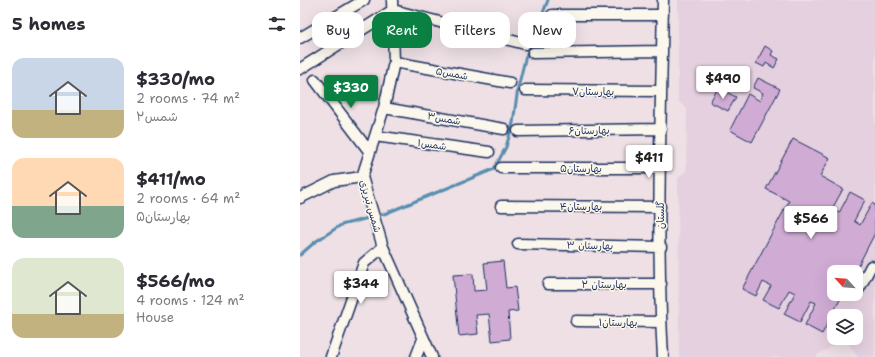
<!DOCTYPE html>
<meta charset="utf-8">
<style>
body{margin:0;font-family:"Shantell Sans","Playpen Sans Arabic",sans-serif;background:#f2f2f3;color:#2b2b33;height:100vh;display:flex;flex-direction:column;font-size:15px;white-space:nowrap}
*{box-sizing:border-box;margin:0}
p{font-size:13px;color:#7c7c81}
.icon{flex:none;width:22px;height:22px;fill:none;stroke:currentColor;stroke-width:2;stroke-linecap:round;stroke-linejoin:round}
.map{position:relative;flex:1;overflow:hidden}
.side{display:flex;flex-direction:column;background:#fff;width:300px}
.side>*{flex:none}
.top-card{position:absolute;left:12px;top:12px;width:380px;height:36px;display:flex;gap:8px}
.needle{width:26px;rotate:296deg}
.fabs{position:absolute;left:527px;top:265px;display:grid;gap:8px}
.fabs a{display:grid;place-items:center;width:36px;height:36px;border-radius:8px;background:#fff;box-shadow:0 4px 16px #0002;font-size:20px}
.price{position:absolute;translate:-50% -34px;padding:0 9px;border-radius:4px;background:#fff;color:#222;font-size:13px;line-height:26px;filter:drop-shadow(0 1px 2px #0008)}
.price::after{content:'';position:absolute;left:50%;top:24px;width:12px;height:9px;margin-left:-6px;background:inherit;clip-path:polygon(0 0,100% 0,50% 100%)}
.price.on{background:#0b8043;color:#fff}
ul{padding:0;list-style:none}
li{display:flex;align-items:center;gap:12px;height:100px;padding:0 12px}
li span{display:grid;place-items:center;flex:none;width:112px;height:80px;border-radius:12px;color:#555}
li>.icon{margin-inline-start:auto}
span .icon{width:48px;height:48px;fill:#fffc;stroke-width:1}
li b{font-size:17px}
h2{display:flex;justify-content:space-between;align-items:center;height:48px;padding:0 12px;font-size:17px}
.tag{padding:0 14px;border-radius:12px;background:#fff;box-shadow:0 4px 16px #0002;font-size:14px;line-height:36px}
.tag.on{background:#0b8043;color:#fff}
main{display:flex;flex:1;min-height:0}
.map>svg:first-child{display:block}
</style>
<main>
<section class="side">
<h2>5 homes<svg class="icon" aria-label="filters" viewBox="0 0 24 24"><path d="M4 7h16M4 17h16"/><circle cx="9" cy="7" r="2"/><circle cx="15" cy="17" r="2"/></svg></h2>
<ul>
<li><span style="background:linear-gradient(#c9d6e8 65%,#c2b280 0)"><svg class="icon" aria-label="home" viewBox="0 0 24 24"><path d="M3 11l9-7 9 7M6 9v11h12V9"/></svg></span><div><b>$330/mo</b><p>2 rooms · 74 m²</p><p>شمس۲</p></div></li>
<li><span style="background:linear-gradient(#ffd9b3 60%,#7fa58c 0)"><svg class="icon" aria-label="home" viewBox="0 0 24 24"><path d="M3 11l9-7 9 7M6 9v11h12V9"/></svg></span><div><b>$411/mo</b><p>2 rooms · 64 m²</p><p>بهارستان۵</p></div></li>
<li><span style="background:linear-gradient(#dfe7d0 70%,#c2b280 0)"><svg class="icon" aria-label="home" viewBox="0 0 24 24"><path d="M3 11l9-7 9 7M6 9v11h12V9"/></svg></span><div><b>$566/mo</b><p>4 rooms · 124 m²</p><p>House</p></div></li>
</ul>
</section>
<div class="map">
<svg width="575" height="357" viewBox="0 0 575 357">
<rect width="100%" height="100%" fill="#eee0e5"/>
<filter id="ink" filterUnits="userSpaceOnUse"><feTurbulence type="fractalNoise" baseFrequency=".025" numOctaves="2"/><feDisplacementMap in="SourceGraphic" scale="8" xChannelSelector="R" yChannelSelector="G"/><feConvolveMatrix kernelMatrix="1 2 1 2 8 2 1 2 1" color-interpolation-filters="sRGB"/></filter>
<g filter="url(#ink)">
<path fill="#e5d0e0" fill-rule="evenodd" d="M378 0H575V357H558L545 339 517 355 518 357H379L378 178 386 171 387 109 378 101ZM534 272H556V294H534ZM534 316H556V338H534Z"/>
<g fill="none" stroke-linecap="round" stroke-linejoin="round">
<path stroke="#598dae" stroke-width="3" d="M0 255 15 242 41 225 84 214 194 169 206 147 213 123 218 88 225 59 248 0"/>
</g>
<path fill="#d0acd5" stroke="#1b2f5e" d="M465 46 473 51 471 55 479 59 474 68 466 63 464 67 456 63Z
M458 78 480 89 452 142 430 130 448 94 460 101 463 93 453 88Z
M418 88 436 97 428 111 410 102Z
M493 139 530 158 520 176 543 189 532 209 539 213 550 192 565 200 554 221 560 225 572 203 575 205V233L557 268 564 271 575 269 563 291 556 287 560 280 556 278V272H534V294H543L522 334 505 325 516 303 511 301 500 322 484 314 495 293 489 290 479 308 463 300 471 286 463 282 456 296 442 289 489 201 466 189Z
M203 261 206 288 215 287 218 311 208 312 210 339 192 341 189 314 176 315 178 334 159 336 153 275 173 274 174 291 187 290 184 263Z"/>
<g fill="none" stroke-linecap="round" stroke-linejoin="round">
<g stroke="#1b2f5e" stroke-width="13">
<path id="minor" d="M92 0 94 62 84 108 62 177 83 247 132 357
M363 0C361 119 356 238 363 357
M252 15H363
M0 38 64 0
M233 53 362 51
M94 62 210 83
M0 69 93 10 225 44
M15 80 69 151
M225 90 361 91
M84 108 204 129
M218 131 361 129
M75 136 189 152
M201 168H360
M0 198 34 181 62 177
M201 206 360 207
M218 244 361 247
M248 284H361
M559 289 571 266
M276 321 361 322
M31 357 64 263 83 247
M116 357 123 339"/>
</g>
<use href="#minor" stroke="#fbf7ec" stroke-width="10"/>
</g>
</g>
<g text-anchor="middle" stroke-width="3" stroke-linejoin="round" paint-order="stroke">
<g font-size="10" fill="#1b2f5e" stroke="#fbf7ec">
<text transform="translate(152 73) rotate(10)" y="4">شمس۵</text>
<text x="293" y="95">بهارستان۷</text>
<text transform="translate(144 118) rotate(10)" y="4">شمس۳</text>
<text transform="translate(289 130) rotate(-1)" y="4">بهارستان۶</text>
<text transform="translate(132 144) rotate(8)" y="4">شمس۱</text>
<text x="281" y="172">بهارستان۵</text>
<text transform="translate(71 206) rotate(74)" y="4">شمس تبریزی</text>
<text x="281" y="210">بهارستان۴</text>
<text transform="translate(360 215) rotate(-90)" y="4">گلستان</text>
<text transform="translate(290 245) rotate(1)" y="4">بهارستان ۳</text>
<text x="304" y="288">بهارستان ۲</text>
<text x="318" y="326">بهارستان۱</text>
</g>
</g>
</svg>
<div class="fabs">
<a><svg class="needle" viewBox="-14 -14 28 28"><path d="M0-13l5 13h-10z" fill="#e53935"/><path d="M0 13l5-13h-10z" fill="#7c7c81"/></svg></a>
<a><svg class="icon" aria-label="layers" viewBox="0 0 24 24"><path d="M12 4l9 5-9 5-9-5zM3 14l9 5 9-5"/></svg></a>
</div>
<b class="price" style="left:423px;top:100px">$490</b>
<b class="price on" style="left:51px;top:109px">$330</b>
<b class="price" style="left:349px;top:179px">$411</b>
<b class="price" style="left:511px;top:240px">$566</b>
<b class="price" style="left:61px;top:305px">$344</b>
<div class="top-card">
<a class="tag">Buy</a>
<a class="tag on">Rent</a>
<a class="tag">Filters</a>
<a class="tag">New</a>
</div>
</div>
</main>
